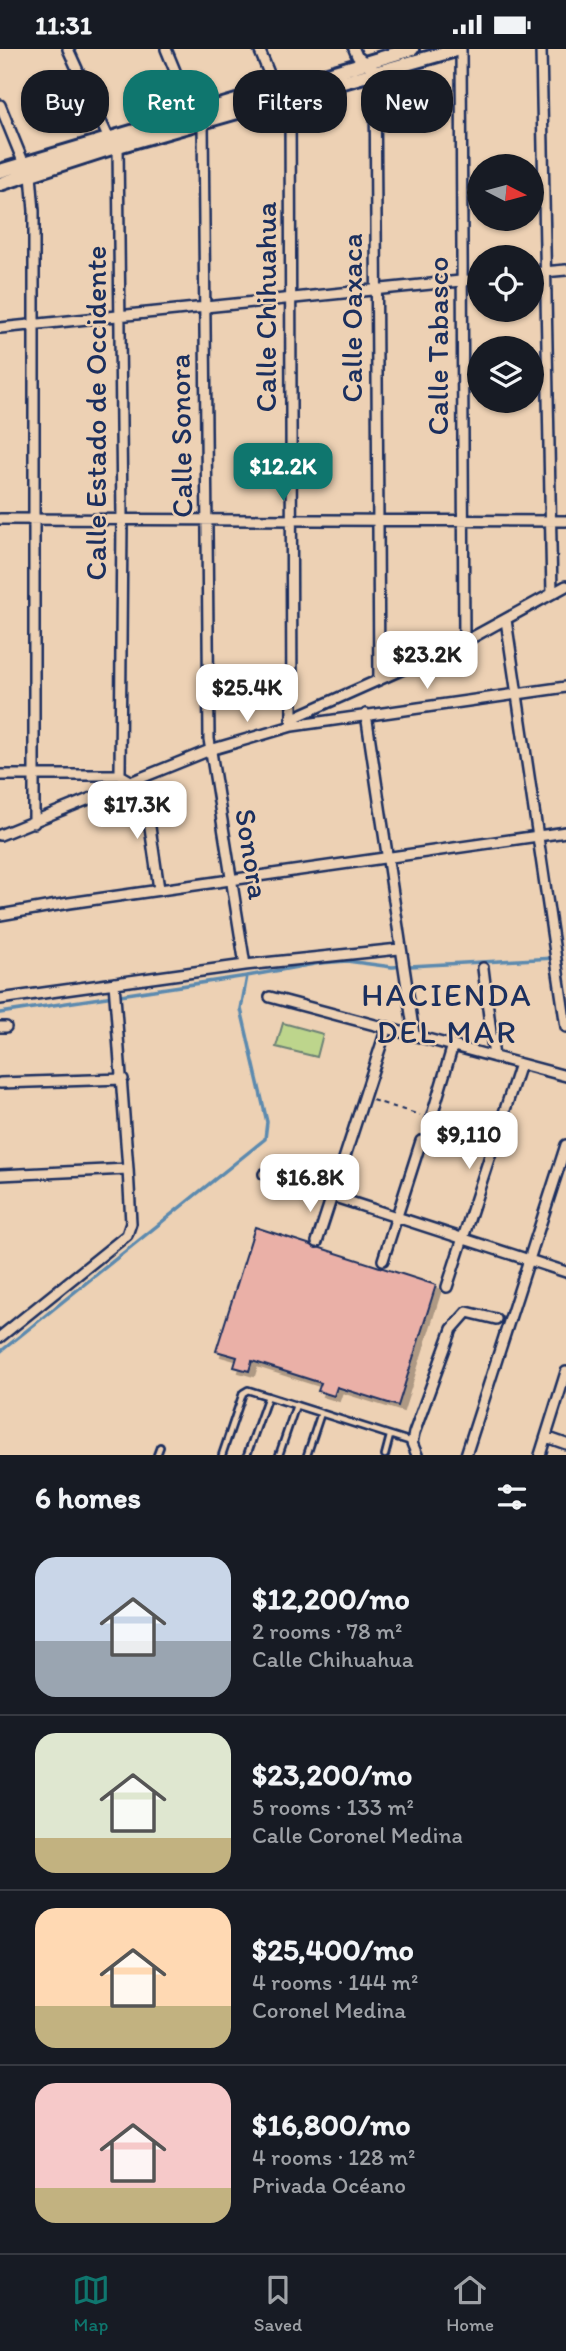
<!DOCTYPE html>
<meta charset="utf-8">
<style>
body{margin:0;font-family:Itim,sans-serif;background:#242831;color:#f1f3f6;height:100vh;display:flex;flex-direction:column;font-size:26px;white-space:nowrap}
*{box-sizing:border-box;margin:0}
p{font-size:23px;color:#9ea1a6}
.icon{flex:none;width:38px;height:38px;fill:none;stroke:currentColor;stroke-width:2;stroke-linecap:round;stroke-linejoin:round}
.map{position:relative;height:1406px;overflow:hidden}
.details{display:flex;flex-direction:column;background:#171b24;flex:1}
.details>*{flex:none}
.banner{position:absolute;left:21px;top:21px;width:525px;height:63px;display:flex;gap:14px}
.needle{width:46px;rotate:96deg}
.fabs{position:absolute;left:467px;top:105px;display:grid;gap:14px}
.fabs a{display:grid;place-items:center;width:77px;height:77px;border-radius:50%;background:#171b24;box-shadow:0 2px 5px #0004;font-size:35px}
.price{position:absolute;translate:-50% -60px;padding:0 16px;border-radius:14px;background:#fff;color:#222;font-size:23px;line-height:46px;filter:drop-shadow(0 2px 4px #0008)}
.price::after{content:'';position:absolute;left:50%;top:42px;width:21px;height:16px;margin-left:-10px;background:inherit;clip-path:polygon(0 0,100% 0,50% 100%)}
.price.on{background:#0f766e;color:#fff}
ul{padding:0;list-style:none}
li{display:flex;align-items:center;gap:21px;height:175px;padding:0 35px}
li+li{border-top:2px solid #363941}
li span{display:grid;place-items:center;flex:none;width:196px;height:140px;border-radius:21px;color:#555}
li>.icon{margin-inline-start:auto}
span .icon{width:84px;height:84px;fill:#fffc;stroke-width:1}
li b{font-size:30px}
h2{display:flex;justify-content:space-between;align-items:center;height:84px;padding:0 35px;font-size:30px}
.chip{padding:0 24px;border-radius:28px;background:#171b24;box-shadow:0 2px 5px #0004;font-size:24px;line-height:63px}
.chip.on{background:#0f766e;color:#fff}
.status{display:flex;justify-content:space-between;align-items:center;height:49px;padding:0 35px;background:#171b24;direction:ltr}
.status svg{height:19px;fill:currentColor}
.tab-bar{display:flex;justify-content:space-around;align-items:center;height:98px;border-top:2px solid #363941;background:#171b24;font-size:19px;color:#9ea1a6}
.tab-bar a{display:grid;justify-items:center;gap:4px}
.tab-bar .on{color:#0f766e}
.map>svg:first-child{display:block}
</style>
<div class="status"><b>11:31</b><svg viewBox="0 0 49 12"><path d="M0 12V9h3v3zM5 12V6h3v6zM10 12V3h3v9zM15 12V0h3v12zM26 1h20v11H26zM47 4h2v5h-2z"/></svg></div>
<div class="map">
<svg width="566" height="1406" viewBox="0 0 566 1406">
<defs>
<filter id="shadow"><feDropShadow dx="5" dy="5" stdDeviation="0" flood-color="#0004"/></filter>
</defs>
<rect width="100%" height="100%" fill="#edd1b4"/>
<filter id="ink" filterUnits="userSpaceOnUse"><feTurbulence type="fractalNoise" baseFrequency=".0143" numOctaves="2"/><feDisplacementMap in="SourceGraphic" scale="14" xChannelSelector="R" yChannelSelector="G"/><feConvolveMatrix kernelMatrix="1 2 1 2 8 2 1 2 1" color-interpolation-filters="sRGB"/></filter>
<g filter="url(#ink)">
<path fill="#bdd58c" stroke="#6c8275" stroke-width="2" d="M283 974 323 985 317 1008 276 998Z"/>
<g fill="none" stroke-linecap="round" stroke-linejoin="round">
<path stroke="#5b8aaf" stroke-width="3.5" d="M0 964 247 927
M0 1303 265 1090 267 1073 241 960 247 927 320 914 347 912 392 918 555 909"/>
</g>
<path fill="#eab0a7" stroke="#1b2f5e" stroke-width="2" filter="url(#shadow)" d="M255 1178 436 1236 398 1357 337 1338 334 1347 318 1342 321 1334 252 1312 249 1322 234 1318 237 1308 216 1302Z"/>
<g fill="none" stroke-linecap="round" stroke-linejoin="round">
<g stroke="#1b2f5e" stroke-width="10">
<path id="lane" d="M157 1406 160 1398
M222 1406 243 1344 248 1341 412 1393
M247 1406 268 1347
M279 1406 296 1356
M307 1406 321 1364
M385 1406 390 1387"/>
</g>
<g stroke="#1b2f5e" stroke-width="14">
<path id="street" d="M68 0 108 88 118 97 122 469 120 726 141 738 145 744 159 840
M166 0 192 63
M259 0 275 39
M354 0 357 7 375 22 379 631
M461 0 464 593
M541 0 552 545
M290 49 292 677
M0 56 24 115
M203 73 209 690 245 916
M31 126 34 162V774
M532 224 566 221
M0 279 480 230
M0 470 566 472
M506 571 566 978
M366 665 414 985
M291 670 464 593 566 537
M0 726H120
M0 786 210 701 292 677 566 638
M0 866 69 854 566 783
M483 919 494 1008
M270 948 566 1027
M0 950 245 916 399 900
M0 978H6
M0 1034 123 1030
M431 1070 453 996
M264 1125 566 1223
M0 1126 128 1120 114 934
M317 1193 387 978
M383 1211 421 1092
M447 1238 520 1015
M0 1288 127 1186 131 1174 128 1120
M546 1388 566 1395
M417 1406 412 1394 414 1384 452 1280 467 1263 496 1270
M466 1406 566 1096
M540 1406 566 1323"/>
</g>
<g stroke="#1b2f5e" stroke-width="18">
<path id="secondary" d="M0 122 412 0
M0 135 118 97 459 0"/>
</g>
<path stroke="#1b2f5e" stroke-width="2" stroke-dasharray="5 5" stroke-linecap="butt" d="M372 1051 420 1066
M424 1081 483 1102"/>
<use href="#lane" stroke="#edd1b4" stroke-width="4.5"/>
<use href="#street" stroke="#edd1b4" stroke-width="9"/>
<use href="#secondary" stroke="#edd1b4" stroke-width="12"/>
</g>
</g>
<g text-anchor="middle" stroke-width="5" stroke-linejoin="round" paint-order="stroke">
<g font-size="30" fill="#1b2f5e" stroke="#edd1b4">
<text transform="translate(266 258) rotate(-90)" y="10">Calle Chihuahua</text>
<text transform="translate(352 269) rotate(-90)" y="10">Calle Oaxaca</text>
<text transform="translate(438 297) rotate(-90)" y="10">Calle Tabasco</text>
<text transform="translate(96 364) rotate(-90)" y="10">Calle Estado de Occidente</text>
<text transform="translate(181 387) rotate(-91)" y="10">Calle Sonora</text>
<text transform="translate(252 805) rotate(81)" y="10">Sonora</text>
</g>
<g font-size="32" letter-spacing="2" fill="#1b2f5e" stroke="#edd1b4">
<text x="447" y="957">HACIENDA<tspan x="447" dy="37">DEL MAR</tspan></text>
</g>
</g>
</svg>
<div class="fabs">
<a><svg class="needle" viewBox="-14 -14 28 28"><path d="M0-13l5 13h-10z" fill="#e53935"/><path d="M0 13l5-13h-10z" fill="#9ea1a6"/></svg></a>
<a><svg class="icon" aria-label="locate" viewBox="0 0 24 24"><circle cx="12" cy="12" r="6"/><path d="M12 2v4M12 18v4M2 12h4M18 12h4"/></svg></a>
<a><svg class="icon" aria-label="layers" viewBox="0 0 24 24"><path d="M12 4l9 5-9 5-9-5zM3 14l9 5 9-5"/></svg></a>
</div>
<b class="price on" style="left:283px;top:454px">$12.2K</b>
<b class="price" style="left:427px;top:642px">$23.2K</b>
<b class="price" style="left:247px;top:675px">$25.4K</b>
<b class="price" style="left:137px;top:792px">$17.3K</b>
<b class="price" style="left:469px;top:1122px">$9,110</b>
<b class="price" style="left:310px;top:1165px">$16.8K</b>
<div class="banner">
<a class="chip">Buy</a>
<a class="chip on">Rent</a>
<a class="chip">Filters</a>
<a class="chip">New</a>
</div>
</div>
<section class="details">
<h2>6 homes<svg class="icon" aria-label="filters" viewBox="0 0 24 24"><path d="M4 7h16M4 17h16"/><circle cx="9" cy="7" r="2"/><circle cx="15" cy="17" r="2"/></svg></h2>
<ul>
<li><span style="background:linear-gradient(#c9d6e8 60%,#9aa5b1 0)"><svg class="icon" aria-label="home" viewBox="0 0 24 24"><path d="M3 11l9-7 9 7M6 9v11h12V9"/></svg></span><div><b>$12,200/mo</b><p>2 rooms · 78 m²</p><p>Calle Chihuahua</p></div></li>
<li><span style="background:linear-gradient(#dfe7d0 75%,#c2b280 0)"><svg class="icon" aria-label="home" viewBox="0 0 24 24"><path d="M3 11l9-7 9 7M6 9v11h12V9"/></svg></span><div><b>$23,200/mo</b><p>5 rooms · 133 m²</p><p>Calle Coronel Medina</p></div></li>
<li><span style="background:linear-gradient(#ffd9b3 70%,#c2b280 0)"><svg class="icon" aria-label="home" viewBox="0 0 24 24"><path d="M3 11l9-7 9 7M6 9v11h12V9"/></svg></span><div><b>$25,400/mo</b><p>4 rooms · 144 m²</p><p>Coronel Medina</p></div></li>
<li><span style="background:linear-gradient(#f6c9c9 75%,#c2b280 0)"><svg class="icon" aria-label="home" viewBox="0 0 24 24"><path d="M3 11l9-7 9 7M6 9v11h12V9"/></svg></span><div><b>$16,800/mo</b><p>4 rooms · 128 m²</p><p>Privada Océano</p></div></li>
</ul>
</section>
<nav class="tab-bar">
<a class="on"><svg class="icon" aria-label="map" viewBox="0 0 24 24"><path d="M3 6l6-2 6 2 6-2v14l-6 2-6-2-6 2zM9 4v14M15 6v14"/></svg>Map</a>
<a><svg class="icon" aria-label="saved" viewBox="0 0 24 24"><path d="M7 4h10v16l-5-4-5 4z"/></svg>Saved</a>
<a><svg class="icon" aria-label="home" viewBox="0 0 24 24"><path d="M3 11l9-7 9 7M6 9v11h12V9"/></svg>Home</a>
</nav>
